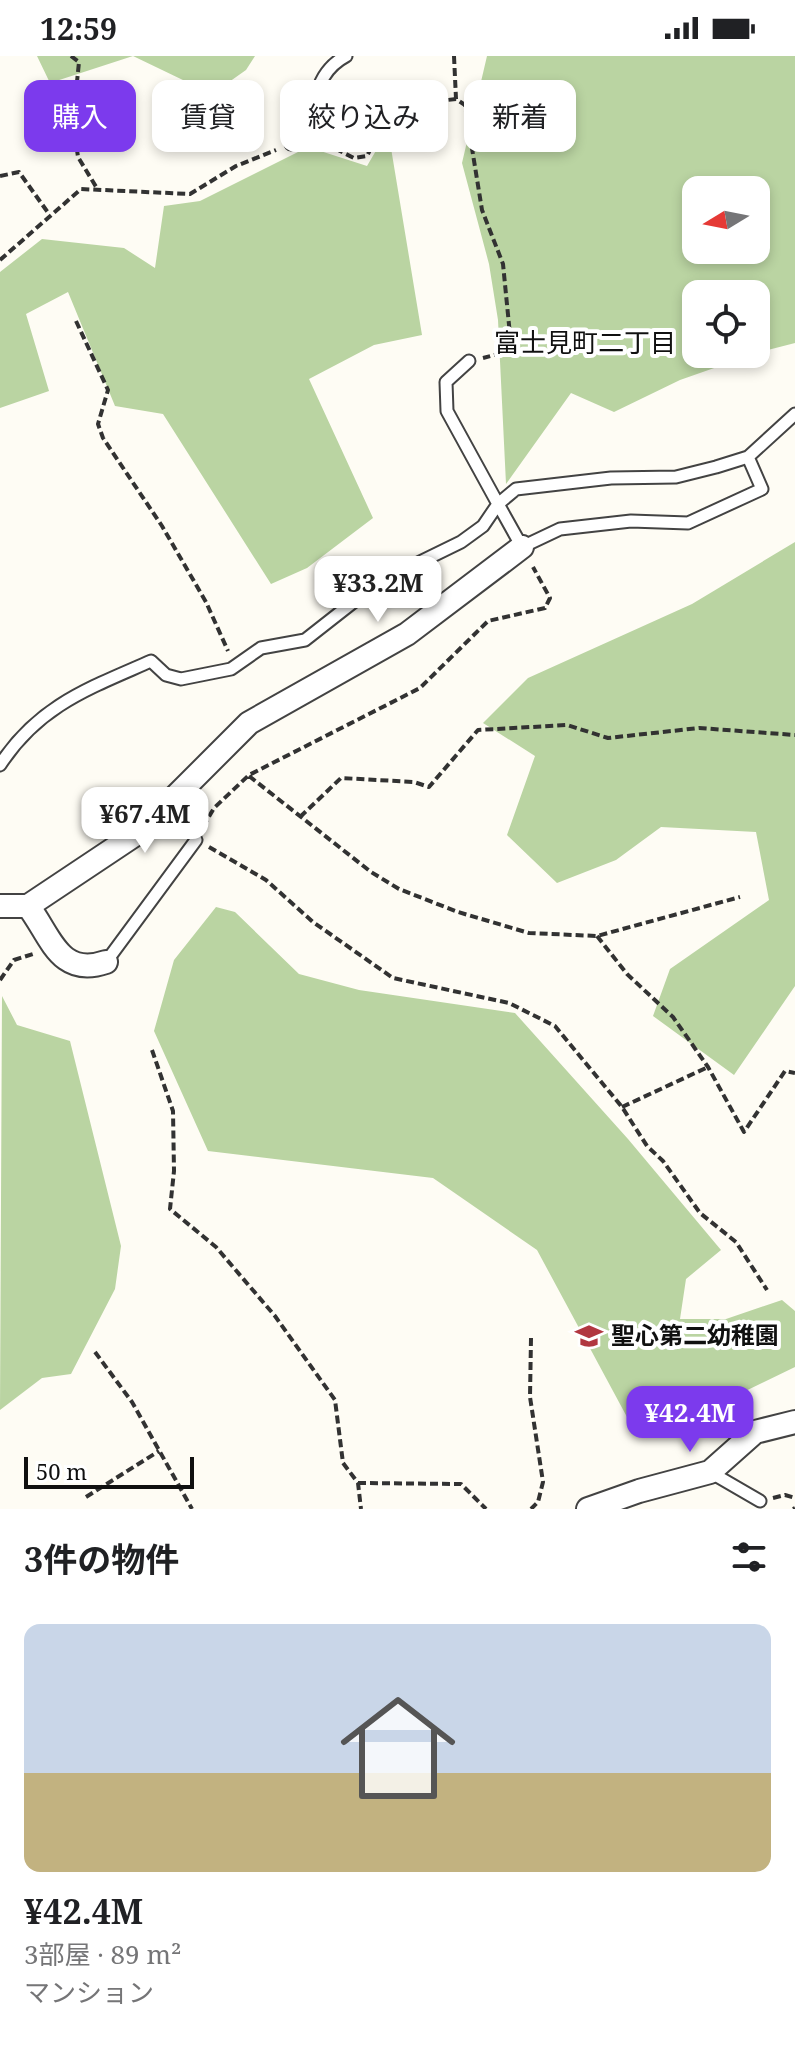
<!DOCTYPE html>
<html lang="ja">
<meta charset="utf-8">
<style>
body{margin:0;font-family:"Noto Serif","Noto Sans JP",serif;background:#f6f6f6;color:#202124;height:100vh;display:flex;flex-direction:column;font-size:30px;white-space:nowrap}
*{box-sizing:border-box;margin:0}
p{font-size:26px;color:#757577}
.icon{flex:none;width:44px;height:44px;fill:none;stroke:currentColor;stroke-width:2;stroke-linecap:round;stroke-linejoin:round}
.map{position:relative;height:1453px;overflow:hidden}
.drawer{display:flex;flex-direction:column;background:#fff;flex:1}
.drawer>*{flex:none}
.banner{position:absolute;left:24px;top:24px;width:748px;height:72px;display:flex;gap:16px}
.needle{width:52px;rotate:260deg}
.controls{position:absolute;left:682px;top:120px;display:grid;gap:16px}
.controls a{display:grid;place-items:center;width:88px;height:88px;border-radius:16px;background:#fff;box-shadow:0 4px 12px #0003;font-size:40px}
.scale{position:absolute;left:24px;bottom:20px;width:170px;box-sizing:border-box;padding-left:8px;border:4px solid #101010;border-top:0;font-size:22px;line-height:28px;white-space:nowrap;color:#101010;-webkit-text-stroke:6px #fff;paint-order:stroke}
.price{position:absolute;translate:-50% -68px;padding:0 18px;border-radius:16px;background:#fff;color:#222;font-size:26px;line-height:52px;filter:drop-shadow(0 2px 4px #0008)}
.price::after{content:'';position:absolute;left:50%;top:48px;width:24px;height:18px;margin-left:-12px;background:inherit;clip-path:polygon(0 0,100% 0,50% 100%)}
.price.selected{background:#7c3aed;color:#fff}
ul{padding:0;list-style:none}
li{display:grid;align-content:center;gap:16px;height:424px;padding:0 24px}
li span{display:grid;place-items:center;height:248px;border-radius:16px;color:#555}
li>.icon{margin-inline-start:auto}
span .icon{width:144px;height:144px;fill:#fffc;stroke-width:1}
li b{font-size:34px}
h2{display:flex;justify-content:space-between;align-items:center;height:96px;padding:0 24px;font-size:34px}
.chip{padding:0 28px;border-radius:16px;background:#fff;box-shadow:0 4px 12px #0003;font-size:28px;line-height:72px}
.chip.selected{background:#7c3aed;color:#fff}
.status{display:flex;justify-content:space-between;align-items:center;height:56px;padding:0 40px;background:#fff;direction:ltr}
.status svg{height:22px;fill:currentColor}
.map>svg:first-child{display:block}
</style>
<div class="status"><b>12:59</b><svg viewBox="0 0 49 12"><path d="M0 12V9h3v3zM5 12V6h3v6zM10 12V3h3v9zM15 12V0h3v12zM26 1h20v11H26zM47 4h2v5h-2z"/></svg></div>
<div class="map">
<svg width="795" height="1453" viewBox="0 0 795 1453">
<rect width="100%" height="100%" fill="#fefcf4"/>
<path fill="#bad4a2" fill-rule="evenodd" d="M37 0H255L246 14 212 38 133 0 50 27Z
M487 0H795V287L756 297V238H696V298H754L680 324 614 356 571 337 506 428 498 264 489 208 462 107ZM696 134H756V194H696Z
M388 74 422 279 374 289 309 323 373 462 307 512 271 528 163 358 115 350 68 236 26 258 49 335 0 352V216L42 183 124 192 155 212 164 150 200 145 308 91 367 110Z
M795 486V930L734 1019 653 960 670 913 769 844 756 776 661 771 616 804 557 827 507 779 535 700 483 667 528 622 692 548Z
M216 851 235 856 299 918 359 934 515 957 628 1083 721 1194 686 1223 680 1263H726L782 1244 795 1255V1311L729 1343 634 1374 537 1194 433 1122 208 1095 154 975 174 904Z
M2 940 17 969 70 985 121 1190 115 1233 71 1318 42 1322 0 1354Z"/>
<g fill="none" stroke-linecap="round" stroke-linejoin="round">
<g stroke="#434343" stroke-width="15">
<path id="service" d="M291 88C320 60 308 20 346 0
M748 401 762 433 688 467 631 465 560 473 522 491 498 448 516 433 611 422 676 421 716 411 748 401 795 358
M0 709C39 649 90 632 151 605L166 619 181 623 231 613 261 592 305 584 356 544 416 508 461 486 483 470 498 448 447 355 446 326 469 305
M106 906 196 784
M710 1416 760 1445"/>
</g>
<g stroke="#434343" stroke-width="26">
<path id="minor" d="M0 850H28L142 774 249 667 407 578 522 491
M28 850C51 880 59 922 106 906
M588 1453 639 1435 710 1416 755 1376 795 1366"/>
</g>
<path stroke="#323232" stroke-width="4" stroke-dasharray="8 4" stroke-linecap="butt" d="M71 0 79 6 73 65 78 101 98 134
M454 0 456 43
M314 82 354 102 367 100 388 58 404 49 456 43 465 49 482 154 503 208 511 289 498 298 483 302
M0 120 19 116 49 158
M0 204 81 133 190 138 236 110 276 94
M76 265 108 334 98 368 103 382 162 470 206 546 228 595
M249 720 371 816 399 833 458 856 529 877 597 880 740 841
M300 761 341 722 414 726 429 731 478 674 567 669 608 682 699 672 795 679
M203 771 214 752 249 719 420 632 488 565 545 552 550 542 533 511
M209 791 266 824 313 866 393 922 509 947 555 970 622 1051 647 1090 663 1105 700 1157 736 1186 767 1234
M597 880 627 918 673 961 708 1011 744 1076 785 1015 795 1017
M0 924 14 904 33 898
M152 994 173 1055 174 1115 170 1153 216 1191 275 1260 335 1344 343 1407 358 1427 361 1453
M622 1051 708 1011
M531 1282 530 1341 543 1426 538 1446 531 1453
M95 1296 132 1346 192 1453
M358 1427 461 1428 486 1453
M86 1441 159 1395
M773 1442 785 1439 795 1442
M793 1453 795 1452"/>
<use href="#service" stroke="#fff" stroke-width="11"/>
<use href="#minor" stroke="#fff" stroke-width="22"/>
</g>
<defs>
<g id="school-bare" transform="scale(2.16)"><path d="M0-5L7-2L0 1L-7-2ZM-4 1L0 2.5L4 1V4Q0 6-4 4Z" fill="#b13740" stroke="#fff" stroke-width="2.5" paint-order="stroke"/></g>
</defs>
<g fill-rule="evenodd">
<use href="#school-bare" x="589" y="1280"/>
</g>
<g text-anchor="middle" stroke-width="8" stroke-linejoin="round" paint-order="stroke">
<g font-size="24" font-weight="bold" fill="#101010" stroke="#fff" text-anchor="start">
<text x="611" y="1288">聖心第二幼稚園</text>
</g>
<g font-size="26" fill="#101010" stroke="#fff">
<text x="585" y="296">富士見町二丁目</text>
</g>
</g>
</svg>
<div class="controls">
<a><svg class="needle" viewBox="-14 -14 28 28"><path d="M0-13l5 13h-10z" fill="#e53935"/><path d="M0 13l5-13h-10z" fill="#757577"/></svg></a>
<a><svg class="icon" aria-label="locate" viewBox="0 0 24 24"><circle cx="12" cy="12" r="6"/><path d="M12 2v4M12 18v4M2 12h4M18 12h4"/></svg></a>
</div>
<div class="scale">50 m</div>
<b class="price" style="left:378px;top:568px">¥33.2M</b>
<b class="price" style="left:145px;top:799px">¥67.4M</b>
<b class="price selected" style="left:690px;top:1398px">¥42.4M</b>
<div class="banner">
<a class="chip selected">購入</a>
<a class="chip">賃貸</a>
<a class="chip">絞り込み</a>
<a class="chip">新着</a>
</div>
</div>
<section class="drawer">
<h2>3件の物件<svg class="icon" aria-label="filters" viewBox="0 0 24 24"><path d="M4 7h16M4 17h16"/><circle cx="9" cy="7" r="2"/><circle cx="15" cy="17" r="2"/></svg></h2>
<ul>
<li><span style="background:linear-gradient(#c9d6e8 60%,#c2b280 0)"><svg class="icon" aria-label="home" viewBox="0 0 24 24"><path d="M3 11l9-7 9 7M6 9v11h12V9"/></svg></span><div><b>¥42.4M</b><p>3部屋 · 89 m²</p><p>マンション</p></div></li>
</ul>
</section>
